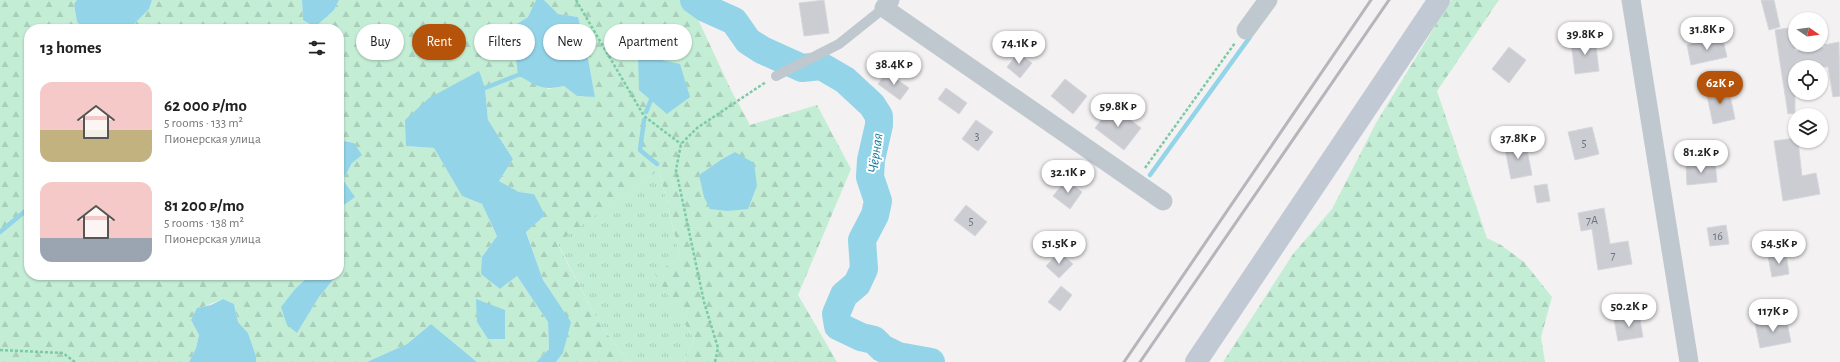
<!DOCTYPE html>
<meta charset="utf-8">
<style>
body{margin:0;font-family:"Alegreya Sans",sans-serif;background:#f2f2f2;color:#222;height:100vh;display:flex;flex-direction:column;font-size:15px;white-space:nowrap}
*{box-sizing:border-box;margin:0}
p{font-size:13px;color:#767676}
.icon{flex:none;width:22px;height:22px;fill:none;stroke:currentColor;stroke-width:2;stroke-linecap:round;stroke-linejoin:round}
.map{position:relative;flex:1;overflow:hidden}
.side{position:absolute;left:24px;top:24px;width:320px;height:256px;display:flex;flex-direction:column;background:#fff;border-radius:16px;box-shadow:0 1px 3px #0004}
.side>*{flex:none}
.guide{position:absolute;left:356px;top:24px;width:380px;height:36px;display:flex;gap:8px}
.needle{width:26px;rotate:103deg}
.tools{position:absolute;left:1788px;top:12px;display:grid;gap:8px}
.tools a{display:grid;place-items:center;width:40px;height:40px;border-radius:50%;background:#fff;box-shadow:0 1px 3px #0004;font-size:20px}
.price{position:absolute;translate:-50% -34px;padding:0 9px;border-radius:14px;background:#fff;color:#222;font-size:13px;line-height:26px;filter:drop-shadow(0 1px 2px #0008)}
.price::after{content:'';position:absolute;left:50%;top:24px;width:12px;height:9px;margin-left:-6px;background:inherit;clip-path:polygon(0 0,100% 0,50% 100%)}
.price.on{background:#b45309;color:#fff}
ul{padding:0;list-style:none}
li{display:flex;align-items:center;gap:12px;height:100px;padding:0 16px}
li span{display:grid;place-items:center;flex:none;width:112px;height:80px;border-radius:12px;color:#555}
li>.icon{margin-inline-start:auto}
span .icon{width:48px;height:48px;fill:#fffc;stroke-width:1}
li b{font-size:17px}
h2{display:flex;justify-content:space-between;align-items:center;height:48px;padding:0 16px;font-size:17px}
.pill{padding:0 14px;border-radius:18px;background:#fff;box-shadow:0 1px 3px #0004;font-size:14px;line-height:36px}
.pill.on{background:#b45309;color:#fff}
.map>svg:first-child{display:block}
</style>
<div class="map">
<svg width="1840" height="362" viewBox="0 0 1840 362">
<defs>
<pattern id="grass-tufts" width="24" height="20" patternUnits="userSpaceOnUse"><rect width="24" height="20" fill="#c3eed5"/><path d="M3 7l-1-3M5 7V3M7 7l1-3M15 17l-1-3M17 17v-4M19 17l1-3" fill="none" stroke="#a9ceb9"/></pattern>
<pattern id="forest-firs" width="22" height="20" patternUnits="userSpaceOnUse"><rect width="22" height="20" fill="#c3eed5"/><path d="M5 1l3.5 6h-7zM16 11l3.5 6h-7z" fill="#a9ceb9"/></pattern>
</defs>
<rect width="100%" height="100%" fill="#f3f1f1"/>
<path fill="url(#grass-tufts)" d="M659 170 680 257 656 274 694 339 684 362H629L600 325 557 242Z"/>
<path fill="url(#forest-firs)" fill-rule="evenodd" d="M0 0H77L74 4 77 22 85 29H29V275H54L57 277 74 275H310L296 288 297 333 319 297 337 275H339L340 272 339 206 341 207 343 180 352 163 354 143 344 141 339 137V29H117L121 24 149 9 152 0H302L303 20 334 10 339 0H536L528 17 515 25 516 58 548 89 564 86 577 96 595 97 587 53 578 17 557 14 544 0H689L731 90 750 125 817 105 851 169 798 295 837 362H684L694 339 655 274 680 257 659 170 557 243 600 325 629 362H556L563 353 570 322 543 280 526 231 534 194 519 192 499 181 513 159 488 120 485 88 407 146 434 148 462 196 482 204 497 236 482 257 500 289 517 276 548 322 549 349 536 362H477L431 324 407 344 367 362H256V356L248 333 238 322 234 304 223 299 197 309 191 320 199 335 196 348 189 362H0ZM735 152 757 186 748 208 728 211 699 175 722 159Z
M1451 0H1499L1437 91 1487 238 1501 245 1524 262 1552 297 1541 337 1545 362H1223L1293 254 1332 209 1376 123Z"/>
<path fill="#93d4e8" d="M77 0H152L149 9 132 26 121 24 117 29H85L77 22 74 4Z
M302 0H339L334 10 315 27 303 20Z
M536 0H544L558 14 578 17 587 53 595 97 577 96 564 86C542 91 537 86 518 75L516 58V47L508 36 515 25 528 17Z
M638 55 680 64 690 97 667 114 639 90Z
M479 71 485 88 488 120 513 159 499 181 519 192 534 194 545 215 526 232 543 280 571 322 563 353 556 362H536L549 349 548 322 517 276 500 289 481 274 482 257 497 236 482 204 462 196 434 148 406 146 405 120 429 98Z
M339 137 344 141 354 143 362 155 352 163 343 180 355 197 341 207 339 206Z
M735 152 754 163 757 186 748 209 728 211 710 209 704 197 699 175 722 159Z
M310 275H337L319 297 297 333 287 325 281 307 296 288Z
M223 299 234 304 238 322 248 333 256 356V362H189L196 348 199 335 191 320 197 308 211 305Z
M476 299 505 310V339H488L477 322Z
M431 324 477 362H367L407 344Z"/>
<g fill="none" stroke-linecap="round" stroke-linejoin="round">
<path stroke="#93d4e8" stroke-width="4.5" d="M485 88 518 75
M646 112 651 100
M644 120 640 150 657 164
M1150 175 1250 37
M0 232 29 208"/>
<path stroke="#93d4e8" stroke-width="28" d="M694 0 705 8 734 21 748 41 762 50 802 68 821 66 845 80 872 105 879 116V125L871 160 870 177 878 201 875 215 862 240 864 269 857 284 844 295 836 314 838 326 861 337 874 340 882 348 898 356 931 362"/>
</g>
<path fill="#cccdd3" stroke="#d6d7dc" d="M824 0 829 33 804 36 799 3Z
M1761 0H1774L1780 27 1769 30Z
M1795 27V51L1825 47 1824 45 1839 42 1840 96 1833 97 1828 67H1795V113L1788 114 1775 30Z
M1722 36 1727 57 1691 65 1687 45Z
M1595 38 1599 71 1575 74 1571 41Z
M1509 47 1526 60 1509 83 1492 69Z
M1018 53 1032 63 1020 78 1007 67Z
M887 72 909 88 900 100 878 84Z
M1065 79 1087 96 1073 114 1051 96Z
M1728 86 1735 119 1713 124 1706 91Z
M946 88 967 103 959 114 938 99Z
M1112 106 1141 128 1124 150 1095 128Z
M976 120 993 132 978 151 962 139Z
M1592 127 1599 154 1575 160 1568 132Z
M1795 138V141H1798L1802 176 1816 173 1820 194 1783 201 1774 141Z
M1525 140 1532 175 1511 179 1504 144Z
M1715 162 1717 182 1687 185 1686 165Z
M1066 180 1082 192 1070 209 1053 196Z
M1547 184 1550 201 1537 203 1534 186Z
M966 205 987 222 975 236 954 220Z
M1604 208 1610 244 1628 241 1632 264 1598 270 1592 229 1581 231 1578 213Z
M1726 225 1729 244 1710 246 1707 228Z
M1059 252 1073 264 1059 278 1046 266Z
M1786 253 1789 274 1772 277 1768 256Z
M1061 286 1072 295 1060 311 1048 302Z
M1639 314 1643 337 1618 341 1614 319Z
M1786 318 1791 342 1760 348 1755 323Z"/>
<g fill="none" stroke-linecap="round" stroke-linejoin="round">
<path stroke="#7dcaa6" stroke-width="2.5" stroke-dasharray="3 2" stroke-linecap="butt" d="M576 0 644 116 681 144
M1145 168 1235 43
M0 350 63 353 75 362
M715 362 718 348 704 302 676 170 681 144 697 128 766 82"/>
<path stroke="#c0c8cf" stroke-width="10" d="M776 76 839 44 884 8"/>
<path stroke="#c0c8cf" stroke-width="19" d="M890 0 884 8 1163 201
M1631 0 1689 362
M1246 30 1268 0"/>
<path stroke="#c0c9d4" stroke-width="22" d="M1196 362 1439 0"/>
<path stroke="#b4b6bb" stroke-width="3" d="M1124 362 1371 0
M1140 362 1389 0"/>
</g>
<g text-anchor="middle" stroke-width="4" stroke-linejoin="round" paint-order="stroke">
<g font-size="12" fill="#6a727b">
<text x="977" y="140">3</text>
<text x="1584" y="147">5</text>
<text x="1592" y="224">7А</text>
<text x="971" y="225">5</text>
<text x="1718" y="240">16</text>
<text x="1613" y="259">7</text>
</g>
<g font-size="15" font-style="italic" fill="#147e9f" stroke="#fff">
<text transform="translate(875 153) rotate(-82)" y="5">Чёрная</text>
</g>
</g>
</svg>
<div class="tools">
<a><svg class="needle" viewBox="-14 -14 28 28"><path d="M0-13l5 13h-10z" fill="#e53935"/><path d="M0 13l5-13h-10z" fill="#767676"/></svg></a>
<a><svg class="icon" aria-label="locate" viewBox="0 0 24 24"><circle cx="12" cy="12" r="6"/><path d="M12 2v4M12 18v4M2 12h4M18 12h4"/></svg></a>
<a><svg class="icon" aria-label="layers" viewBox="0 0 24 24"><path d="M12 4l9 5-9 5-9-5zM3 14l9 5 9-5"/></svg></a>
</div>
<b class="price" style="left:1707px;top:51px">31.8K ₽</b>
<b class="price" style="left:1585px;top:56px">39.8K ₽</b>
<b class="price" style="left:1019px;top:65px">74.1K ₽</b>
<b class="price" style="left:894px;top:86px">38.4K ₽</b>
<b class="price on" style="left:1720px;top:105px">62K ₽</b>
<b class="price" style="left:1118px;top:128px">59.8K ₽</b>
<b class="price" style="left:1518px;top:160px">37.8K ₽</b>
<b class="price" style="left:1701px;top:174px">81.2K ₽</b>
<b class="price" style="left:1068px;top:194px">32.1K ₽</b>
<b class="price" style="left:1059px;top:265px">51.5K ₽</b>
<b class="price" style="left:1779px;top:265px">54.5K ₽</b>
<b class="price" style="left:1629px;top:328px">50.2K ₽</b>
<b class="price" style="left:1773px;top:333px">117K ₽</b>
<div class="guide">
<a class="pill">Buy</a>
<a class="pill on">Rent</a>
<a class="pill">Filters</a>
<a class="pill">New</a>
<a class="pill">Apartment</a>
</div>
<section class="side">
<h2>13 homes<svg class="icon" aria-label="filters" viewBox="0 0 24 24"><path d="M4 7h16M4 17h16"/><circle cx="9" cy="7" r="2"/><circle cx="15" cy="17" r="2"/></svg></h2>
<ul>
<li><span style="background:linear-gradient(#f6c9c9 60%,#c2b280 0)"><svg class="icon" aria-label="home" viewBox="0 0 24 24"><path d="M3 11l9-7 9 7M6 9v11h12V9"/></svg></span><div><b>62 000 ₽/mo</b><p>5 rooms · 133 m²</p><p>Пионерская улица</p></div></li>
<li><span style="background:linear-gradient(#f6c9c9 70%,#9aa5b1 0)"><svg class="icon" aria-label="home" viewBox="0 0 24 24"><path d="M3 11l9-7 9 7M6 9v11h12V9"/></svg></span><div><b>81 200 ₽/mo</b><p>5 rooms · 138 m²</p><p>Пионерская улица</p></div></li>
</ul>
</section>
</div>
